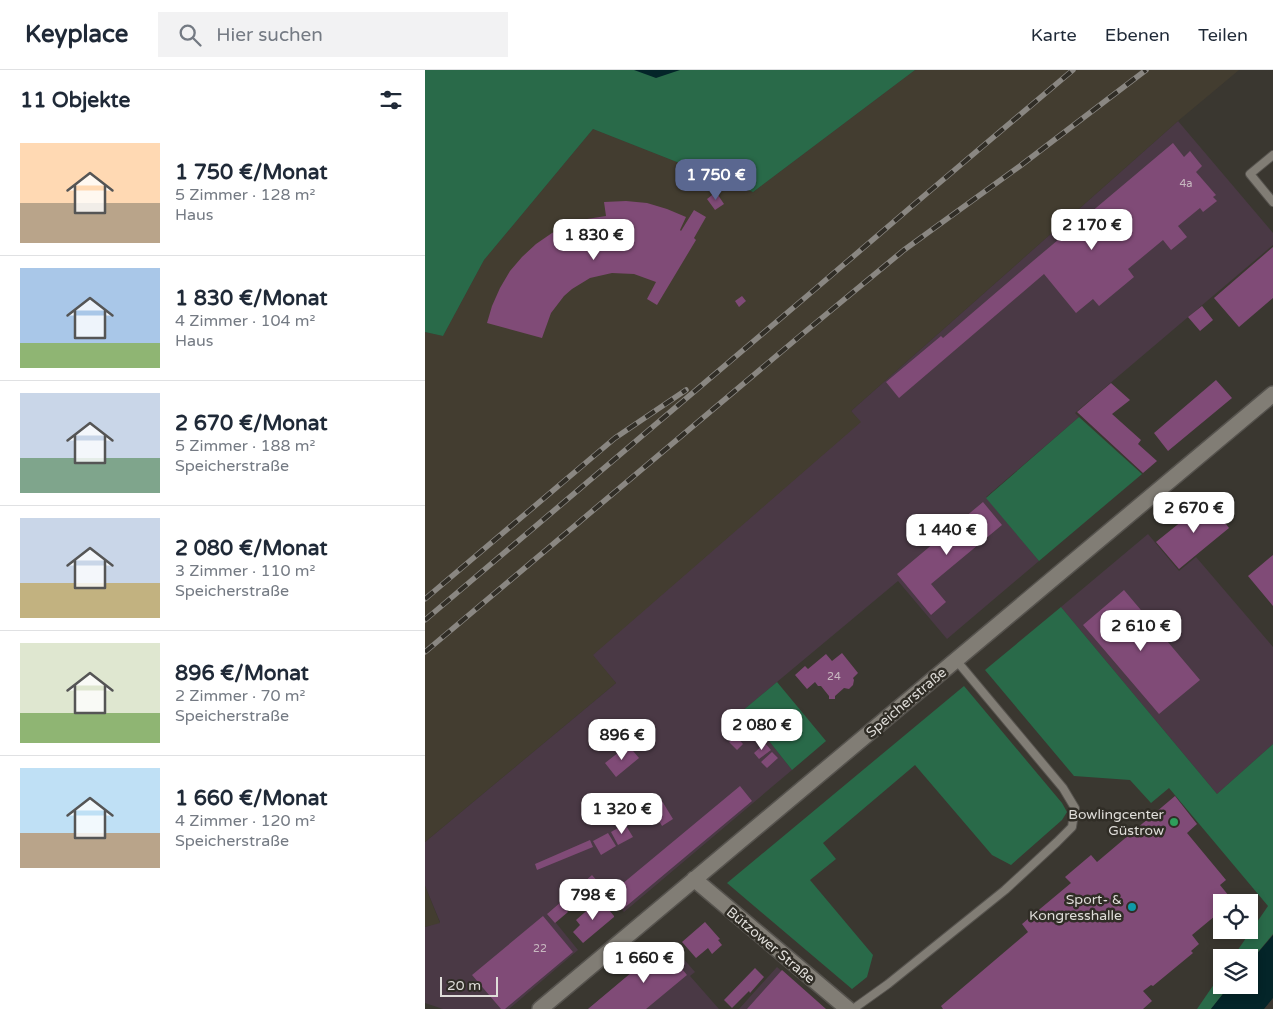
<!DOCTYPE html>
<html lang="de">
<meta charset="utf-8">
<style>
body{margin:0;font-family:"Varela Round",sans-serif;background:#f2f2f3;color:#1f2937;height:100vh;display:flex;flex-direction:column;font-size:19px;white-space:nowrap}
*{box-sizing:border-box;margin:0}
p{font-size:16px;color:#747a83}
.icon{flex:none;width:28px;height:28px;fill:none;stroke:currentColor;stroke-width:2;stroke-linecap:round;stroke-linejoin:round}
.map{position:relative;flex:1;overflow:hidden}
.sheet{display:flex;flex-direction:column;background:#fff;width:425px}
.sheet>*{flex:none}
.controls{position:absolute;left:788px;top:824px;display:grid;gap:10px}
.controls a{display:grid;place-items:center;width:45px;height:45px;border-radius:0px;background:#fff;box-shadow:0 2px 8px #0003;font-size:25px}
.scale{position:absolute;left:15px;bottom:12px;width:58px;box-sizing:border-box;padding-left:5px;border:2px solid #dfddd9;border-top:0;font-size:14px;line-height:18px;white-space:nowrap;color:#dfddd9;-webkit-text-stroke:4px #302d26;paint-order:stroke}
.price{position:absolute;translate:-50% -42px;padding:0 11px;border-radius:10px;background:#fff;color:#222;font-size:16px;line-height:32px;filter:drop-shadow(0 1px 2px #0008)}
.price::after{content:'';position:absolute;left:50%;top:30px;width:15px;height:11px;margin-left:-8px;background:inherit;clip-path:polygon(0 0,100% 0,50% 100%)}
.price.selected{background:#5a6790;color:#fff}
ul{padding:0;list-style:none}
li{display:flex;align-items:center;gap:15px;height:125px;padding:0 20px}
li+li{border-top:1px solid #e0e1e3}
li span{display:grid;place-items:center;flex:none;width:140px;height:100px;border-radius:0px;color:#555}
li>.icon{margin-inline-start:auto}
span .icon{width:60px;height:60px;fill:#fffc;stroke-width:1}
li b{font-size:21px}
h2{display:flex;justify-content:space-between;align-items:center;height:60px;padding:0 20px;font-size:21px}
header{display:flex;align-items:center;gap:30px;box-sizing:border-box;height:70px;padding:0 25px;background:#fff;border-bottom:1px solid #e0e1e3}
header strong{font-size:24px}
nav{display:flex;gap:28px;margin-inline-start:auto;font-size:18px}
.search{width:350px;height:45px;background:#f2f2f3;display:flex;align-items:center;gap:12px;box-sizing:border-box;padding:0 18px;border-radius:0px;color:#747a83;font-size:19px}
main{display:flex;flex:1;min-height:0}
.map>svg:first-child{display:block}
</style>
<header>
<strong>Keyplace</strong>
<div class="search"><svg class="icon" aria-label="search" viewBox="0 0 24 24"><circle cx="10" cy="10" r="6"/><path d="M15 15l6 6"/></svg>Hier suchen</div>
<nav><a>Karte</a><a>Ebenen</a><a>Teilen</a></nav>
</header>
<main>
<section class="sheet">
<h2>11 Objekte<svg class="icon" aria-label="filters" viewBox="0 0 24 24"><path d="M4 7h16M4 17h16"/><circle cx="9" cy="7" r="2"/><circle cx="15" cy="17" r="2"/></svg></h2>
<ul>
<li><span style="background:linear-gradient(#ffd9b3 60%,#b9a48a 0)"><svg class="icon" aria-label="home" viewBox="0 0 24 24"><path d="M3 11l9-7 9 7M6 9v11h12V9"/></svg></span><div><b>1 750 €/Monat</b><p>5 Zimmer · 128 m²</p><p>Haus</p></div></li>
<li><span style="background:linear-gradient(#a9c7e8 75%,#8fb573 0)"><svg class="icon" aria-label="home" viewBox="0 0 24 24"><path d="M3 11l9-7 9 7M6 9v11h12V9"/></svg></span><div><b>1 830 €/Monat</b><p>4 Zimmer · 104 m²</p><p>Haus</p></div></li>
<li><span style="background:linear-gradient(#c9d6e8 65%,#7fa58c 0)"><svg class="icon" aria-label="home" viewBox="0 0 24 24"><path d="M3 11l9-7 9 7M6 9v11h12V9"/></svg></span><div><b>2 670 €/Monat</b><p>5 Zimmer · 188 m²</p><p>Speicherstraße</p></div></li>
<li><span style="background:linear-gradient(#c9d6e8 65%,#c2b280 0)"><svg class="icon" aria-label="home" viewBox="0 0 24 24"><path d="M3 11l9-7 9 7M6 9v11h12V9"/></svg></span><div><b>2 080 €/Monat</b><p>3 Zimmer · 110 m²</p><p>Speicherstraße</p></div></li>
<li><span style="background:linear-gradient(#dfe7d0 70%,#8fb573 0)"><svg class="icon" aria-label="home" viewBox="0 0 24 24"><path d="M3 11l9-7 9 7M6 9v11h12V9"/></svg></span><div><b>896 €/Monat</b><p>2 Zimmer · 70 m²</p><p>Speicherstraße</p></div></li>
<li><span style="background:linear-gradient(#bfe0f5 65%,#b9a48a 0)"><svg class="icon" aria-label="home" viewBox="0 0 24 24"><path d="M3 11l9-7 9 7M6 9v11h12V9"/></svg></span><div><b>1 660 €/Monat</b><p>4 Zimmer · 120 m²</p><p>Speicherstraße</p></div></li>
</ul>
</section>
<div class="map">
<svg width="848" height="939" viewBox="0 0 848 939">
<rect width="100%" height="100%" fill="#3a3730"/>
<path fill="#4a3945" d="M753 51 848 163V175L650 343 654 347 561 427 614 491 522 569 473 511 304 652 344 671 367 700 199 842 167 805 123 843 153 880 84 939H18L0 933V857L15 852 0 816V772L191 613 167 585 435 352 426 341Z
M723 464 754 501 771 487 848 577V674L792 724 636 537Z
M244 872 270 902 265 906 294 939H163Z
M352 897 400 939H314Z"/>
<path fill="#433d30" d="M490 0H814L753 51 426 341 436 352 168 585 191 613 0 772V262L18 266 59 190 168 59 328 122Z
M0 816 15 853 0 857Z"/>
<path fill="#296a49" d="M0 0H490L328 122 168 59 59 190 18 266 0 262Z
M654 347 717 404 614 491 561 428Z
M636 537 792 724 848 674V864L824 893V888L808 887 843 836 744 718 726 733 705 710 649 706 560 600Z
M352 612 401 671 367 700 344 671 304 652Z
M539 616 637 733 642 742 637 750 586 795 567 785 490 695 398 773 411 789 385 810 448 885 442 907 427 919 302 813Z
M796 904V915H805L786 939H772Z"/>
<path fill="#042529" d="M209 0H255L231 8Z
M848 865V928L839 939H786L805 915H824V893Z"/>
<path fill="#804b77" d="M748 73 759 87 765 81 777 96 771 102 791 125 788 127 792 131 778 142 775 138 753 156 762 167 746 180 738 170 703 199 709 207 674 236 668 229 651 243 619 204 474 328 461 312 516 266 518 268 608 191Z
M291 122 299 134 290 140 282 129Z
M201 131 222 133 242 139 261 147 255 160 256 161 269 140 281 147 269 168 271 170 232 235 222 229 231 212 209 204 187 203 165 208 147 219 139 226 126 243 117 268 62 253 67 236 75 218 85 201 97 187 111 174 127 163 144 155 162 149 181 146 179 132Z
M848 177V228L814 257 789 228Z
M317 226 321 231 314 237 310 231Z
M777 236 788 250 775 261 763 247Z
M791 310 807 328 743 381 729 363Z
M686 313 705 330 687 344 716 370 713 374 732 391 718 403 652 342Z
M778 428 786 429 785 435 792 443 797 439 803 447 798 450 804 458 754 499 731 472 778 434Z
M558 432 577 455 506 514 521 532 506 545 472 504Z
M848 485V536L823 506Z
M699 520 775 610 734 644 658 555Z
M417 583 433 603 428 608 429 610 428 615 424 619 419 618 410 626V629H404V626L396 616H393L390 612 382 619 370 605 380 596 383 599 401 584 407 591Z
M311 666 318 674 312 680 304 672Z
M340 673 346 680 334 689 329 683Z
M203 675 214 688 191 707 180 693Z
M347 682 353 688 342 698 336 692Z
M315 716 327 731 198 839 185 824Z
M750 726 772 754 762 763 801 810 795 815 808 831 806 832H796V841L767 865 774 874 766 881 768 883 728 916 726 915 718 921 727 931 718 939H518L516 936 603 862 597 854 646 813 640 807 666 785 672 792Z
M237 731 248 749 237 756 226 737Z
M200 754 208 767 193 775 186 762Z
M183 763 191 776 176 785 168 771Z
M165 770 168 777 112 800 110 794Z
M167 805 177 816 171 822 169 819 149 836 147 834 141 839 143 842 130 853 122 844Z
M175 829 189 846V847L158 873 148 862 155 855 151 850Z
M118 846 148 882 80 939H76L47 905Z
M280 852 295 869 293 870 297 875 287 884 283 878 271 888 257 872Z
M238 876 262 905 221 939H163Z
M330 898 339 907 325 923 324 921 307 938 299 930Z
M357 900 401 939H322Z"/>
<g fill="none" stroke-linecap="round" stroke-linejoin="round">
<g stroke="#56534e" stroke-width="10">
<path id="lane" d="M848 85 825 104 848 132
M428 939 463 914 580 820 632 772 647 757 650 738 638 718 531 590"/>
</g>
<g stroke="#56534e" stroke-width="18">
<path id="street" d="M269 809 423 939
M115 939 848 324"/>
</g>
<use href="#lane" stroke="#817d75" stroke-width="8"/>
<use href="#street" stroke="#817d75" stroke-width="15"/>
<g stroke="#8a8782" stroke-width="5.5">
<path id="rail" d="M0 529 190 368 261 320
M0 550 382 226 500 125 648 0
M0 582 375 266 479 180 595 96 721 0"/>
</g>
<use href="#rail" stroke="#302d26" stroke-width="4" stroke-dasharray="11" stroke-linecap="butt"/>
</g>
<circle fill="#2e9e5b" stroke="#302d26" stroke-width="2" cx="749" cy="752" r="5"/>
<circle fill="#0f9aa8" stroke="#302d26" stroke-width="2" cx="707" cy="837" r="5"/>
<g text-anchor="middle" stroke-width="5" stroke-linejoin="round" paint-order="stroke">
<g font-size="11" fill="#c7b8c0">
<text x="761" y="117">4a</text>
<text x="409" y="610">24</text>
<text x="115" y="882">22</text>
</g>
<g font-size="14" fill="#dfddd9" stroke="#302d26">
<text transform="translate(481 632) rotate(-40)" y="5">Speicherstraße</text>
<text transform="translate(346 875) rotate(40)" y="5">Bützower Straße</text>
</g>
<g font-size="14" fill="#dfddd9" stroke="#302d26" text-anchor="end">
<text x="739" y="749">Bowlingcenter<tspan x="739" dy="16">Güstrow</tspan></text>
<text x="697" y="834">Sport- &amp;<tspan x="697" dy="16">Kongresshalle</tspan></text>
</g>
</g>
</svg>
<div class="controls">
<a><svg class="icon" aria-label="locate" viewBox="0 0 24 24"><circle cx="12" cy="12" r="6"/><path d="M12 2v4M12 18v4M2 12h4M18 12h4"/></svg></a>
<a><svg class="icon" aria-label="layers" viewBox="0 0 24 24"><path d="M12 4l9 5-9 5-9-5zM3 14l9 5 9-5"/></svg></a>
</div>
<div class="scale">20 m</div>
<b class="price selected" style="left:291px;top:131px">1 750 €</b>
<b class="price" style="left:667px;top:181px">2 170 €</b>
<b class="price" style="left:169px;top:191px">1 830 €</b>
<b class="price" style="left:769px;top:464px">2 670 €</b>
<b class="price" style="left:522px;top:486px">1 440 €</b>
<b class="price" style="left:716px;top:582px">2 610 €</b>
<b class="price" style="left:337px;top:681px">2 080 €</b>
<b class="price" style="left:197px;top:691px">896 €</b>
<b class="price" style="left:197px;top:765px">1 320 €</b>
<b class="price" style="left:168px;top:851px">798 €</b>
<b class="price" style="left:219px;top:914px">1 660 €</b>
</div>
</main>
